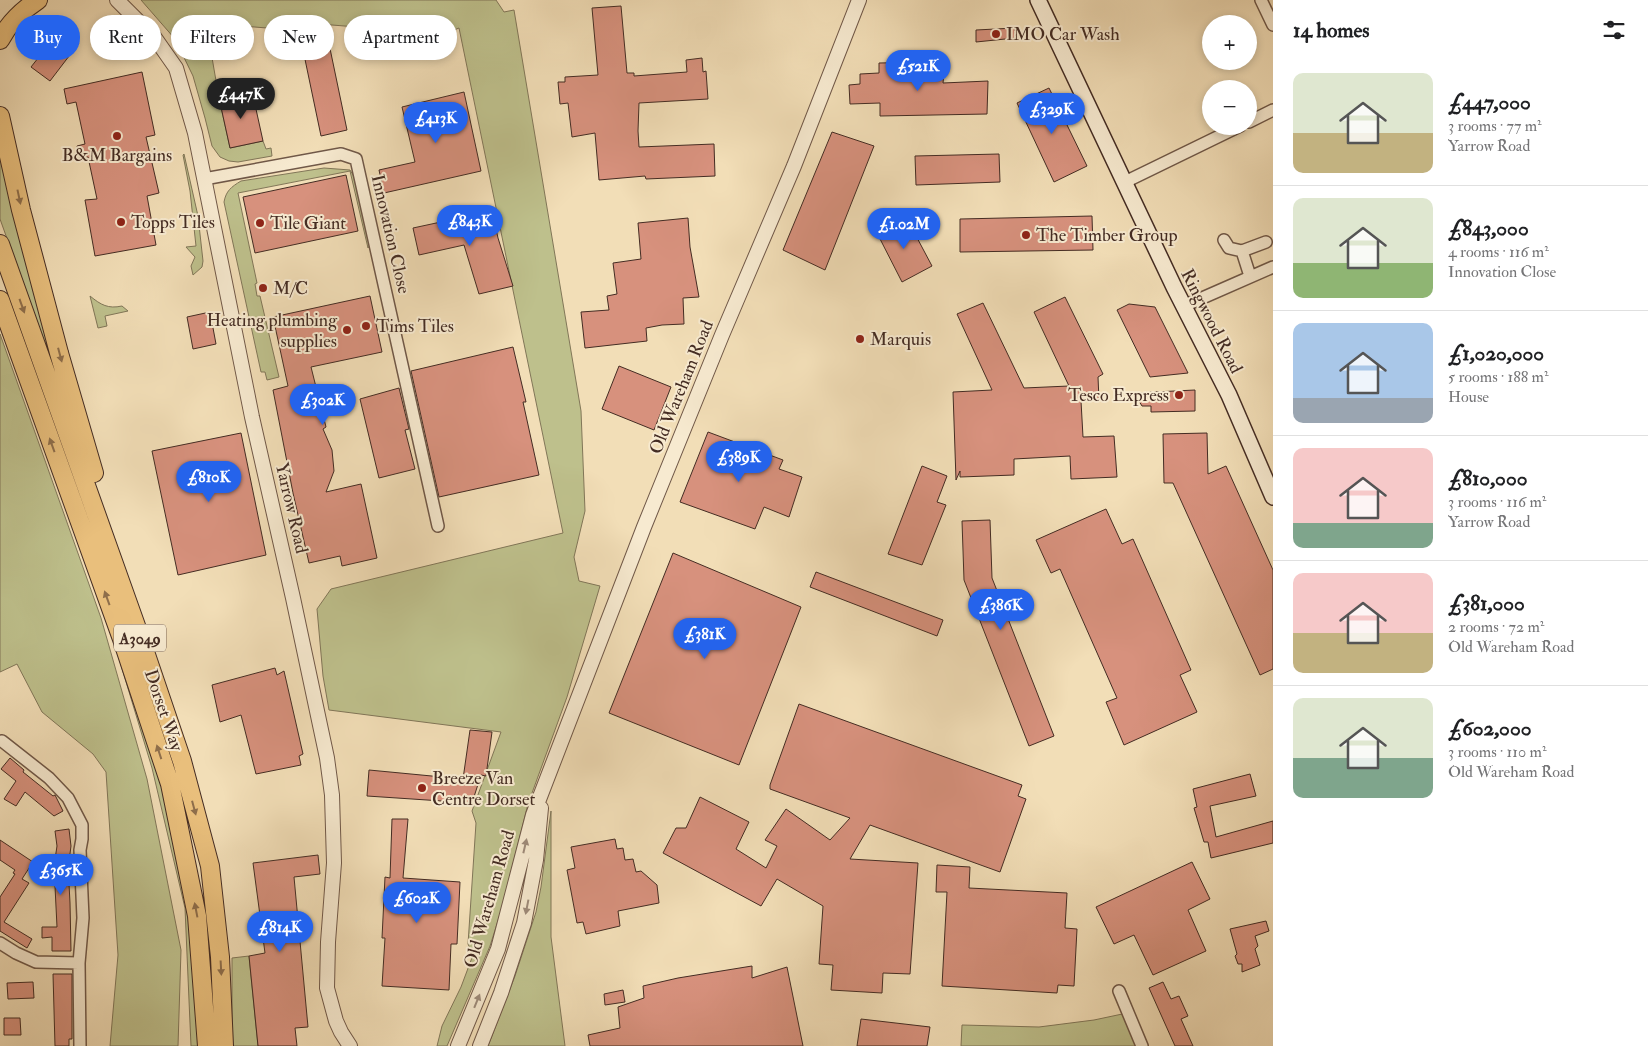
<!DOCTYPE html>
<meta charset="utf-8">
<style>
body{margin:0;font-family:"IM FELL Double Pica",serif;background:#f2f2f2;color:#202124;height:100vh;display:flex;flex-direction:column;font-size:19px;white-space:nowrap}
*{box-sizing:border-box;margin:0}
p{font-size:16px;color:#757577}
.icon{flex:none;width:28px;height:28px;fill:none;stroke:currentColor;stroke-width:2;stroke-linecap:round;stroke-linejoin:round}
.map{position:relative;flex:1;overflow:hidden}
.details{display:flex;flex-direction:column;background:#fff;width:375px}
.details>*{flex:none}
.guide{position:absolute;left:15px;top:15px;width:475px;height:45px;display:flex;gap:10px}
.buttons{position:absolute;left:1202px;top:15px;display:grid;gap:10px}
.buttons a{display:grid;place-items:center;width:55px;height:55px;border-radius:50%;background:#fff;box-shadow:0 2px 8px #0003;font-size:25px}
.price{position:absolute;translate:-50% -42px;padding:0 11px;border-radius:18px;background:#2563eb;color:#fff;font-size:16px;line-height:32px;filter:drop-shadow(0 1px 2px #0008)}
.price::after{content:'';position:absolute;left:50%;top:30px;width:15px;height:11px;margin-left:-8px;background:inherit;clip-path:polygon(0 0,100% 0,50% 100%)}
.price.selected{background:#222;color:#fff}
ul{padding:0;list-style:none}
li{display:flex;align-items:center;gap:15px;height:125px;padding:0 20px}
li+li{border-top:1px solid #e0e0e0}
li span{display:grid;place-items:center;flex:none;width:140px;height:100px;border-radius:10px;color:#555}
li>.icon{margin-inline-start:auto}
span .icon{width:60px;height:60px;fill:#fffc;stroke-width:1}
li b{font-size:21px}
h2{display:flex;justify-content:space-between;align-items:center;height:60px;padding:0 20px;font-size:21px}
.tag{padding:0 18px;border-radius:22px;background:#fff;box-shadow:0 2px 8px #0003;font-size:18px;line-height:45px}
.tag.selected{background:#2563eb;color:#fff}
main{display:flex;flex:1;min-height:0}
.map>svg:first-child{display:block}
</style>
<main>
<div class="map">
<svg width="1273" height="1046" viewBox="0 0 1273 1046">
<rect width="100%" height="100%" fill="#f2deb7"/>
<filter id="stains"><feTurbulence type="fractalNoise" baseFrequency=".004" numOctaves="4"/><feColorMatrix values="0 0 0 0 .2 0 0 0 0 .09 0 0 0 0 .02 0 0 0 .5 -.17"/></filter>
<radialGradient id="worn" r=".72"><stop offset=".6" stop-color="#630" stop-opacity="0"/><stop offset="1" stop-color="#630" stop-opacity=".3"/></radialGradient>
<path fill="#bec08c" stroke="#817658" d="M141 0H496L504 12 514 10 581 411 585 511 574 557 579 581 600 586 567 697 528 804 502 908 490 946 447 1046H437L442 1026 461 987 473 955 468 944 476 823 472 811 501 732 329 710 323 676 317 609 331 589 563 533 459 28 444 34 332 25 320 24 291 30 206 23 219 98 230 148 263 141 266 149 271 148 272 156 238 162 229 161 220 157 212 146 205 118 193 76 175 39Z
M0 144 51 349 47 350 0 219Z
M184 154 198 216 203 261 202 267 193 275 191 266 195 257 186 247 196 246 190 191 183 155Z
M324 168 350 170 355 178 370 245 368 248 350 171 238 193 257 283 255 284 257 296H260L279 377 267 380 265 372H261L224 202C226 191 231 187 241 181Z
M90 296C101 305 108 309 122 306L128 311 105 316 107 326 98 328Z
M0 334 101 618 147 779 181 950 178 1046H110L118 955 106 772 93 754 42 712 17 664 0 672Z
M114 642 170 784 207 1046H191L185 908 152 768Z
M551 811V937L565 1046H488L515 976 536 912 541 887Z
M249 956 258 1046H232V958Z
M1127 1013 1142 1046H961L962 1025 1039 1027 1094 1020Z"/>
<path fill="#d7917d" stroke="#442c23" d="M621 6 627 73H634V76L687 72 686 60 702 58 703 72 706 71 708 99 639 103 638 131 639 147 714 144 715 176 646 179 645 176 599 180 595 133 572 137 568 103 560 104 558 82H565V77L598 75 592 8Z
M1015 28V38L976 42V30Z
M61 29 79 43 50 81 31 67Z
M328 39 347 130 321 136 302 45Z
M931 62 932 72 944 73 943 83 988 81 987 114 880 116V103L850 104 849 85 860 84V74L879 73V63Z
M142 72 155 135 146 137 159 193 147 196 156 245 95 256 85 200 97 199 88 157 80 159 77 146 85 144 76 102 67 104 64 89Z
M1049 88 1087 166 1054 182 1017 103Z
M252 91 263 141 230 148 219 98Z
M464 92 481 171 384 193 379 170 415 162 402 107Z
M832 132 874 146 825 270 783 250Z
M999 154 1000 182 916 185 915 156Z
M346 175 358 231 255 253 243 197Z
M492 211 498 238 513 286 479 294 464 245 419 255 413 228Z
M1092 216 1093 250 960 252V219Z
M906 217 932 266 902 282 877 233Z
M688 218 690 247 699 297 683 298 684 324 662 325 646 328 647 341 585 348 581 312 609 310 607 296 617 294 613 263 641 259 638 223Z
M370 296 382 352 311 367 326 427 323 429 332 450 334 471 326 492 361 484 377 558 342 566 340 556 309 563 293 493 273 390 288 386 273 317Z
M1065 297 1103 374 1098 377 1099 400 1081 401 1083 437 1114 436 1117 477 1071 479 1070 456 1014 459V475L960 477V471L956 480 953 392 992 390 957 314 983 303 1024 388 1069 386 1034 312Z
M1129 304 1155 307 1188 373 1150 377 1117 310Z
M210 312 216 344 193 349 187 317Z
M513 347 526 402H523L539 475 439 497 411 371Z
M619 366 671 387 654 430 602 409Z
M399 388 409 429 405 430 415 469 379 478 360 399Z
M1195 390V411L1151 412V406H1142L1134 393Z
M708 432 783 460 779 469 802 477 789 517 764 507 755 529 680 502Z
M241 433 266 555 178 575 152 451Z
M1207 433 1208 474 1226 466 1273 570V669L1260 675 1173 483H1164L1163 434Z
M922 466 947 476 937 502 946 505 922 565 888 554Z
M1106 509 1122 544 1133 539 1191 670 1180 675 1197 712 1124 745 1106 702 1117 698 1060 569 1051 573 1036 540Z
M990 520 992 578 1054 736 1029 746 964 580 962 521Z
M673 553 801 607 739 765 609 713Z
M816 572 943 620 937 636 810 587Z
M275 668 277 675 284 671 303 754 299 756 301 765 256 774 241 715 220 722 212 685Z
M799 704 1022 785 1018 796 1026 799 1000 872 870 825 850 859 918 863 910 974 883 973 882 993 831 990 833 965 819 964 823 906 777 879 761 906 663 853 676 828H686L700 797 749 822 736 849 766 868 777 846 765 840 786 809 830 840 850 818 770 789V785Z
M470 730 492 732 486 776 481 775 472 803 367 796 369 770 463 779Z
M10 758 24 770 23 772 53 796 55 795 63 811 54 816 25 792 16 806 4 799 16 781 1 769Z
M1250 774 1256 796 1210 806 1216 837 1273 821V843L1211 858 1208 842H1204L1194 808 1197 807 1193 789Z
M392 819H408L403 878 460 882 457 944H451L449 990 382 986 385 938H382L385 877 390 878Z
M69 829 71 846 66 884H69L70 903 71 951H52V937L42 938V927H57L54 866 57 846 55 831Z
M615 839 617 849 623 848 625 860 633 859 636 872 641 871 657 885 659 903 618 911 620 926 586 934 583 922 577 923 567 870 575 868 571 847Z
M0 840 33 862 22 879 29 883 4 922 32 939 27 948 0 931V897L15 874 13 873 15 870 0 860Z
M318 855 320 874 294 877 308 1027 295 1028 297 1046H258L249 956 265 953 253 863Z
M1192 862 1210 899 1188 910 1206 951 1153 975 1134 935 1114 944 1096 907Z
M937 865 970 867 969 888 1067 893 1065 928 1077 929 1074 986 1058 985 1057 993 942 986 947 892H936Z
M1266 921 1269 931 1255 936 1258 946 1255 949 1260 965 1242 972V964H1238L1235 956 1237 954 1230 929Z
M752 966V978L787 967 803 1046H590L588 1035 620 1028 618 1007 644 998 643 986 678 978Z
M53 974H72V1039H69V1046H55Z
M33 982 34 998 8 999 7 983Z
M1163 982 1171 999 1179 996 1188 1016 1181 1019 1193 1046H1175L1149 988Z
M623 990 625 1002 605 1005 604 994Z
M4 1018H20L21 1035H4Z
M861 1019 930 1027 927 1046H857Z"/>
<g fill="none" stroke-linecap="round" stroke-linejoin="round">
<g stroke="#705848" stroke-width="14">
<path id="minor" d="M1261 0 1273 25
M1249 122 1273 110
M204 179 341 154 356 159 438 526
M1125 182 1240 126
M1224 240 1229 248 1242 251 1250 276
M1242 251 1266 242
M1184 306 1273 267
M0 943 16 953 36 962 79 963 83 918 80 850 82 839V825L68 798 49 778 2 741
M79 963 80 1046
M1119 991 1142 1046"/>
</g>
<g stroke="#705848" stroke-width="16">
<path id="tertiary" d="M117 0 155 38 176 68 195 133 252 417 293 598 327 758 332 795 334 863 328 942 327 988 336 1021 341 1032 350 1046
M458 1046 498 949 533 815 644 527 722 335 794 166 859 0
M480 1046 501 993 524 923 536 860 541 808"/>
</g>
<g stroke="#442c23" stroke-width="18">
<path id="secondary" d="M1038 0 1174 287 1229 395 1273 497"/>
</g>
<g stroke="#442c23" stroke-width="20">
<path id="trunk" d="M0 40C9 23 21 11 38 0
M0 116 21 210 59 353 94 473
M0 244 140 637 182 761 210 866 220 957 224 1046
M0 300 122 639 170 784 197 916 207 1046"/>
</g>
<use href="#minor" stroke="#f7ead0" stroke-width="11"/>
<use href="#tertiary" stroke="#f7ead0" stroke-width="14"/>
<use href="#secondary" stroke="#f7ead0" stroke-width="15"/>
<use href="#trunk" stroke="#e9bf7c" stroke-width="18"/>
</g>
<defs><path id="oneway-solid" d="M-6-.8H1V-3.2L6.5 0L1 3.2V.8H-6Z" transform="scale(1.25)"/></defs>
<g fill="#8e6e4b">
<use href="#oneway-solid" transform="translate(19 197) rotate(78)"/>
<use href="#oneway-solid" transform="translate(22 306) rotate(70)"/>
<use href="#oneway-solid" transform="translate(60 355) rotate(75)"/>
<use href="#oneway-solid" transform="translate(52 445) rotate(-110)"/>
<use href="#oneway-solid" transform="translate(107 598) rotate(-110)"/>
<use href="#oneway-solid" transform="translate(159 752) rotate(-108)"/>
<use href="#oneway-solid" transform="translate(194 808) rotate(75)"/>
<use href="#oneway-solid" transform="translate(196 910) rotate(-101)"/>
<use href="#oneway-solid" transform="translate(221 968) rotate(87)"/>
</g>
<g fill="#9e8b7a">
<use href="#oneway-solid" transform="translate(525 846) rotate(-77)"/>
<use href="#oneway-solid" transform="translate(527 907) rotate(101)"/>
<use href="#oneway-solid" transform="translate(477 1001) rotate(-68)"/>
</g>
<g fill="#8f2418" stroke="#f7ead0" stroke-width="2">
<circle cx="996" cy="34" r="5"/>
<circle cx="117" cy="136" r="5"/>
<circle cx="121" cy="222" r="5"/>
<circle cx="260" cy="223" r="5"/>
<circle cx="1026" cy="235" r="5"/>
<circle cx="263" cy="288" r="5"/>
<circle cx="366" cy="326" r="5"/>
<circle cx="347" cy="330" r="5"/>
<circle cx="860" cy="339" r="5"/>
<circle cx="1179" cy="395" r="5"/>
<circle cx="422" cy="788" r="5"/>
</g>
<g text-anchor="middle" stroke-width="4" stroke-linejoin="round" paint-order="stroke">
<rect fill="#f7ead0" stroke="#7a6557" stroke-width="1" x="114" y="624.5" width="52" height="27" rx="4"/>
<g font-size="16" font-weight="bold" fill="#442c23">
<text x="140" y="644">A3049</text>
</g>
<g font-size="18" fill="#442c23" stroke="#f7ead0" text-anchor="start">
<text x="1006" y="40">IMO Car Wash</text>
<text x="117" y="161" text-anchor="middle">B&amp;M Bargains</text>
<text x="131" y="228">Topps Tiles</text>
<text x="270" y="229">Tile Giant</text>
<text x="1036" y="241">The Timber Group</text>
<text x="273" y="294">M/C</text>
<text x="337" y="326" text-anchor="end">Heating plumbing<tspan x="337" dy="21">supplies</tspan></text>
<text x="376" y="332">Tims Tiles</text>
<text x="870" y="345">Marquis</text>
<text x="1169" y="401" text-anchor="end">Tesco Express</text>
<text x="432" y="784">Breeze Van<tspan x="432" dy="21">Centre Dorset</tspan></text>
</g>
<g font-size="18" fill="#442c23" stroke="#f7ead0">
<text transform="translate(391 234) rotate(77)" y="6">Innovation Close</text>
<text transform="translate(1212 321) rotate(63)" y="6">Ringwood Road</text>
<text transform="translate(681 387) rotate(-68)" y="6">Old Wareham Road</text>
<text transform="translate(292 508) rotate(77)" y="6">Yarrow Road</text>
<text transform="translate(164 710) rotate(71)" y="6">Dorset Way</text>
<text transform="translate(489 899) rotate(-74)" y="6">Old Wareham Road</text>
</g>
</g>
<rect width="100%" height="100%" filter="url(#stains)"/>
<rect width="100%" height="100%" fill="url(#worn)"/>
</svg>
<div class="buttons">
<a>+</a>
<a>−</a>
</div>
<b class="price" style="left:918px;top:92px">£521K</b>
<b class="price selected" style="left:241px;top:120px">£447K</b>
<b class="price" style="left:1052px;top:135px">£329K</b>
<b class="price" style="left:436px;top:144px">£413K</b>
<b class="price" style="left:470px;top:247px">£843K</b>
<b class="price" style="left:904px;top:250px">£1.02M</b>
<b class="price" style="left:323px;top:426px">£302K</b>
<b class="price" style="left:739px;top:483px">£389K</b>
<b class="price" style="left:209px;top:503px">£810K</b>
<b class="price" style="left:1001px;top:631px">£386K</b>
<b class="price" style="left:705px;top:660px">£381K</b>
<b class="price" style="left:61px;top:896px">£365K</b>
<b class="price" style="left:417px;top:924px">£602K</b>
<b class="price" style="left:280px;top:953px">£814K</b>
<div class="guide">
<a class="tag selected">Buy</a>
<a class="tag">Rent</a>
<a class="tag">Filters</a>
<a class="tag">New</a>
<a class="tag">Apartment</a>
</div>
</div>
<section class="details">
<h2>14 homes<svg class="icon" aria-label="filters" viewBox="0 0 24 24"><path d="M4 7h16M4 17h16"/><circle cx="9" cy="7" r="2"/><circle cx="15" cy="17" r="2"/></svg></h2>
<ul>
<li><span style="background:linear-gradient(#dfe7d0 60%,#c2b280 0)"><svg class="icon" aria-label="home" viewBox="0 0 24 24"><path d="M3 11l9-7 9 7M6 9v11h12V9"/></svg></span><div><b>£447,000</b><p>3 rooms · 77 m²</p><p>Yarrow Road</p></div></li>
<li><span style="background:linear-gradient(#dfe7d0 65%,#8fb573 0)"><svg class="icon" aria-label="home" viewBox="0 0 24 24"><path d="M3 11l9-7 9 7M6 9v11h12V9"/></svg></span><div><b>£843,000</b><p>4 rooms · 116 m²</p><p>Innovation Close</p></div></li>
<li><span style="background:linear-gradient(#a9c7e8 75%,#9aa5b1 0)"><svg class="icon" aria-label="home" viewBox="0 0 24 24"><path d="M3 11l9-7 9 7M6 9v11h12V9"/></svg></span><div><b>£1,020,000</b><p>5 rooms · 188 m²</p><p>House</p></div></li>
<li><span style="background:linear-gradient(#f6c9c9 75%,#7fa58c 0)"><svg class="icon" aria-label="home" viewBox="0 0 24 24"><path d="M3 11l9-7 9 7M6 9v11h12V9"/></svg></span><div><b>£810,000</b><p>3 rooms · 116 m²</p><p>Yarrow Road</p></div></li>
<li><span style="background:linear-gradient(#f6c9c9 60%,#c2b280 0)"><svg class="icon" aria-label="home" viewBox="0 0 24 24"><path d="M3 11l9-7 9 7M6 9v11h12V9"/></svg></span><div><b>£381,000</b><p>2 rooms · 72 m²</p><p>Old Wareham Road</p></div></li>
<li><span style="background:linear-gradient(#dfe7d0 60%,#7fa58c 0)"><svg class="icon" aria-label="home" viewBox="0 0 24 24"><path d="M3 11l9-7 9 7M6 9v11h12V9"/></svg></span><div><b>£602,000</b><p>3 rooms · 110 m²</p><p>Old Wareham Road</p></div></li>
</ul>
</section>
</main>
